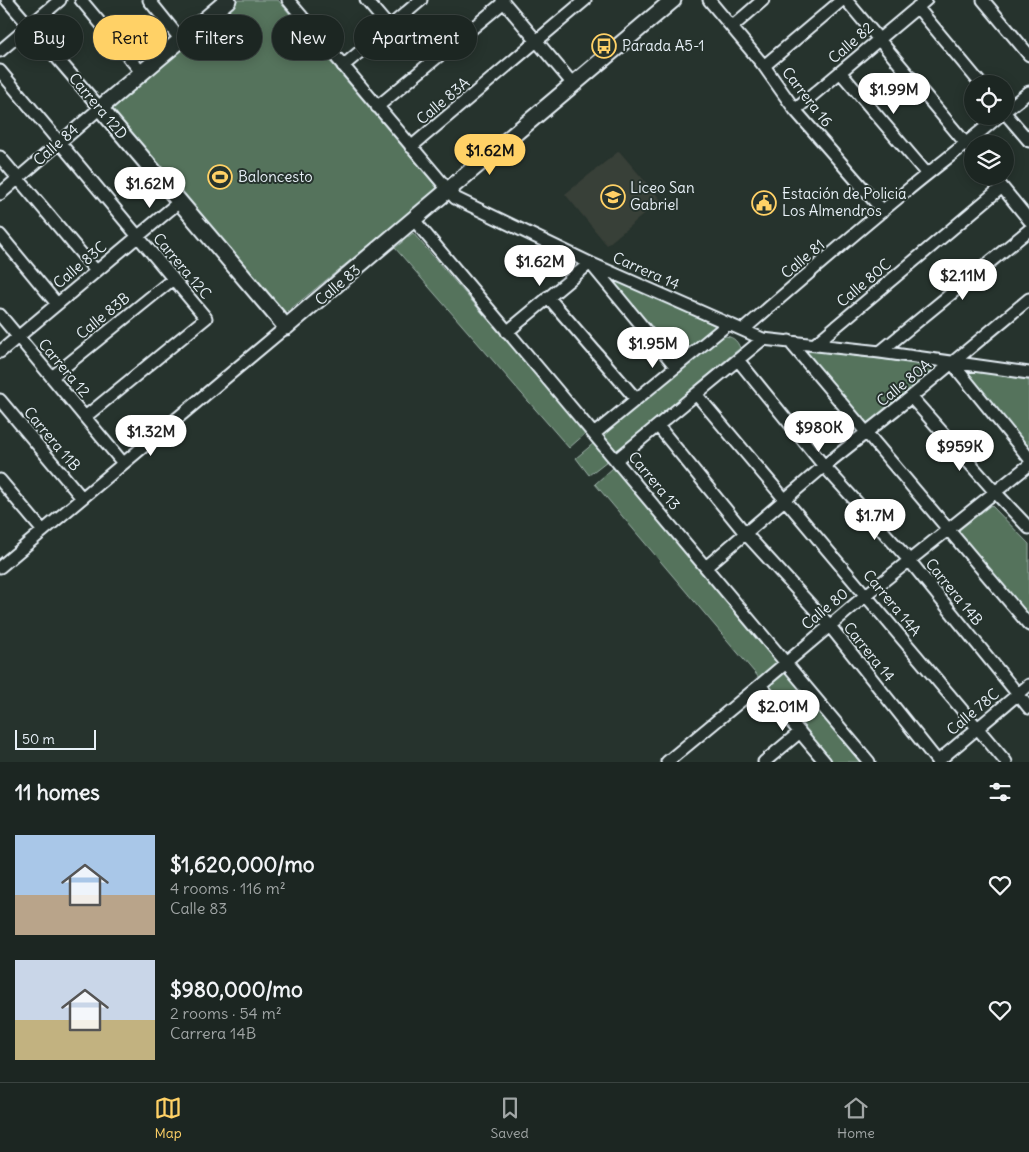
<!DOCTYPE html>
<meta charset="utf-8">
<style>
body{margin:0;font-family:Delius,sans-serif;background:#29322f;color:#f1f3f6;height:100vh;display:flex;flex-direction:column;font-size:19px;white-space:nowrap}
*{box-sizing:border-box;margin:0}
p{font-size:16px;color:#a0a5a5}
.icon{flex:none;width:28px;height:28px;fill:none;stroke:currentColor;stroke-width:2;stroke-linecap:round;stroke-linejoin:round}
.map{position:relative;height:762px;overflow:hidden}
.sheet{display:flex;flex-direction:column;background:#1c2622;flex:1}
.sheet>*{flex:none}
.guide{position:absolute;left:15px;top:15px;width:500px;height:45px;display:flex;gap:10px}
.buttons{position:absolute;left:964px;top:75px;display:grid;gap:10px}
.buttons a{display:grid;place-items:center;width:50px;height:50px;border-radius:50%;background:#1c2622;box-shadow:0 2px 12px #0003,0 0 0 1px #3a4340;font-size:25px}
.scale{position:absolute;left:15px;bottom:12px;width:81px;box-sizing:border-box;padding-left:5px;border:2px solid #e8f1f8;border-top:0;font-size:14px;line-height:18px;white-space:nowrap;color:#e8f1f8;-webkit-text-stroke:4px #26332d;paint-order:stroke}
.price{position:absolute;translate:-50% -42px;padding:0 11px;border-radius:18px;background:#fff;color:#222;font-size:16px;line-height:32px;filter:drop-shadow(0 1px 2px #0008)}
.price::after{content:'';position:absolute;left:50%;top:30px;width:15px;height:11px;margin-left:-8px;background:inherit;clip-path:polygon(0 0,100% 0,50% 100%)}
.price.current{background:#ffd166;color:#111}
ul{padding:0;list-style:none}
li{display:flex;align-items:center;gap:15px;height:125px;padding:0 15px}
li span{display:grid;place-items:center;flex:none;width:140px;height:100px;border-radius:0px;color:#555}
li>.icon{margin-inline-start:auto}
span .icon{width:60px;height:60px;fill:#fffc;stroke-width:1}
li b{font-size:21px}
h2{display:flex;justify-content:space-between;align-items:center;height:60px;padding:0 15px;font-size:21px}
.tag{padding:0 18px;border-radius:22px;background:#1c2622;box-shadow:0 2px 12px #0003,0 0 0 1px #3a4340;font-size:18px;line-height:45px}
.tag.current{background:#ffd166;color:#111}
.dock{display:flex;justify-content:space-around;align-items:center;height:70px;border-top:1px solid #3a4340;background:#1c2622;font-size:14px;color:#a0a5a5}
.dock a{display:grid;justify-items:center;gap:2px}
.dock .current{color:#ffd166}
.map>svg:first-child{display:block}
</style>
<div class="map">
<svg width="1029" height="762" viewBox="0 0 1029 762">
<rect width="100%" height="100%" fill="#26332d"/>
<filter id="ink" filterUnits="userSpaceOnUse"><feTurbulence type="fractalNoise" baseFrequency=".02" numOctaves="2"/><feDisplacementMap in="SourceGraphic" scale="10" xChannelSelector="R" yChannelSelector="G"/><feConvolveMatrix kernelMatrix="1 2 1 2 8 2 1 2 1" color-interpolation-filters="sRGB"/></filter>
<g filter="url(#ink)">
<path fill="#393f38" d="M619 151 661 200 607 245 565 194Z"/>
<path fill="#54735c" stroke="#9eb2aa" d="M236 0H278L438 189 282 316 108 108Z
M413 233 586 433 569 448 395 248Z
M609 276 716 326 674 359Z
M723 336C732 336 737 340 740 348L616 452 603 434Z
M803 350 939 366 866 425Z
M964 370 1029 380V450Z
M594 443 607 461 589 475 576 458Z
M614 467 778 664 760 679 595 484Z
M991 505 1029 544V618L958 531Z
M786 673 862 762H832L768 687Z"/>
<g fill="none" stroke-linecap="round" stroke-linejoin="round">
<g stroke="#e8f1f8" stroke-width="15">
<path id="street" d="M81 0 142 73
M149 0 181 40
M288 0 455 198 590 263 763 339 880 352 1029 373
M366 0 389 27
M502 0 573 84
M709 0 764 66 795 110 883 211
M846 0 972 151
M983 0 1029 55
M917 7 981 84
M732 27 763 0
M0 51 60 0
M343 66 421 0
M764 66 842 0
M0 71 206 318 85 417
M840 72 927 174
M377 107 504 2
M795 110 926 0
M1005 111 1029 92
M1005 113 1029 141
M411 147 585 0
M0 157 96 271
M993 176 1029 220
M0 194 100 108 7 0
M414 220 869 762
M0 235 57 304
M548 297 636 399
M0 315 123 463
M743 330C796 284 849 238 904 193 935 167 968 143 999 116
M507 332 590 263 676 367
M789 341 1029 625
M815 344 1002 187
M0 352 179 202
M880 352 1029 230
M738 360 824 466 909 560 1029 708
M952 363 1029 458
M52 377 173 279
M696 394 1006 762
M911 397 995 492 1029 528
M0 400 82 498
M658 426 745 533 829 625 938 762
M594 434 728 324
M616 460 763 339
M0 480 43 531
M0 567 286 327
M706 567 824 466 911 397 1029 299
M760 685 825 762
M667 762 760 685 866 595 1029 465
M764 762 800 732
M937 762 1029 685"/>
</g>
<g stroke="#e8f1f8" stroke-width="19">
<path id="secondary" d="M228 0 100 108 286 327 673 0"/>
</g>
<use href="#street" stroke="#26332d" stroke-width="11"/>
<use href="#secondary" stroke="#26332d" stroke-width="15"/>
</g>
</g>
<defs>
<g id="bus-ring" transform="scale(1.25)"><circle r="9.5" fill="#26332d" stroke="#ffd166" stroke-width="1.5"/><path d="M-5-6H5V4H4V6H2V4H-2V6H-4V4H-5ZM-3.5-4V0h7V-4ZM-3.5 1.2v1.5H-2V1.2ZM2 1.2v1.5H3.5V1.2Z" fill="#ffd166"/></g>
<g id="stadium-ring" transform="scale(1.25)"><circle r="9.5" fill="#26332d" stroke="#ffd166" stroke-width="1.5"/><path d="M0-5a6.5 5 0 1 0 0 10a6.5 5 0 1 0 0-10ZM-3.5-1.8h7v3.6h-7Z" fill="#ffd166"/></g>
<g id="school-ring" transform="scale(1.25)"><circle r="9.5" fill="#26332d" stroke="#ffd166" stroke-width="1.5"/><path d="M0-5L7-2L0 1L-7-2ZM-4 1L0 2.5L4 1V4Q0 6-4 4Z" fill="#ffd166"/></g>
<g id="civic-ring" transform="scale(1.25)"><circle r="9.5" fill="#26332d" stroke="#ffd166" stroke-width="1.5"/><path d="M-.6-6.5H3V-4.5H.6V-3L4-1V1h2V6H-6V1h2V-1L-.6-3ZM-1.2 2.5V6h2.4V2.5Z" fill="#ffd166"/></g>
</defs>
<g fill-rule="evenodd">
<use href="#bus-ring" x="604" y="46"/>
<use href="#stadium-ring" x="220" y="177"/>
<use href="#school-ring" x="613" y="197"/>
<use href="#civic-ring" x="764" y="203"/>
</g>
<g text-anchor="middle" stroke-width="4" stroke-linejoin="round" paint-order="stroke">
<g font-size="15" fill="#e8f1f8" stroke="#26332d">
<text transform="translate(851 43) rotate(-41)" y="5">Calle 82</text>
<text transform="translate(807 97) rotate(52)" y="5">Carrera 16</text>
<text transform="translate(443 101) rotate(-40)" y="5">Calle 83A</text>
<text transform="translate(98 106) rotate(50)" y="5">Carrera 12D</text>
<text transform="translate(56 145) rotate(-41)" y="5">Calle 84</text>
<text transform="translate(803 259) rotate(-40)" y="5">Calle 81</text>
<text transform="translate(80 265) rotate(-40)" y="5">Calle 83C</text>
<text transform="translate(182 266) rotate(50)" y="5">Carrera 12C</text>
<text transform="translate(646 271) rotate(24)" y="5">Carrera 14</text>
<text transform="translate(864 283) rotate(-40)" y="5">Calle 80C</text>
<text transform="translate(338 285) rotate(-40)" y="5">Calle 83</text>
<text transform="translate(103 316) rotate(-39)" y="5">Calle 83B</text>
<text transform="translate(64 368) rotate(50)" y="5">Carrera 12</text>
<text transform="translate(904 383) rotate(-39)" y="5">Calle 80A</text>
<text transform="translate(52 439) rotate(50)" y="5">Carrera 11B</text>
<text transform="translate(654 481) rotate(50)" y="5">Carrera 13</text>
<text transform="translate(954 592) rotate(51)" y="5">Carrera 14B</text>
<text transform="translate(892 603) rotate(50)" y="5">Carrera 14A</text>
<text transform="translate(825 609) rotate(-40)" y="5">Calle 80</text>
<text transform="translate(869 652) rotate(51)" y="5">Carrera 14</text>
<text transform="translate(973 712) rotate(-40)" y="5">Calle 78C</text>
</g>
<g font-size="15" fill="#e8f1f8" stroke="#26332d" text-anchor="start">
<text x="622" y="51">Parada A5-1</text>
<text x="238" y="182">Baloncesto</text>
<text x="630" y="193">Liceo San<tspan x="630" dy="17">Gabriel</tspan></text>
<text x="782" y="199">Estación de Policia<tspan x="782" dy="17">Los Almendros</tspan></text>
</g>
</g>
</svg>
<div class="buttons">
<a><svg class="icon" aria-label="locate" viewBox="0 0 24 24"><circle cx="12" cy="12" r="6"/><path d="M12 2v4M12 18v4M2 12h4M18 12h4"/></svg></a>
<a><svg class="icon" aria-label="layers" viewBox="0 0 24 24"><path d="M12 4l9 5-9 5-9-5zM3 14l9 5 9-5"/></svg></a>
</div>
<div class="scale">50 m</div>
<b class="price" style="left:894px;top:115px">$1.99M</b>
<b class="price current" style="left:490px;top:176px">$1.62M</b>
<b class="price" style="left:150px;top:209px">$1.62M</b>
<b class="price" style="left:540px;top:287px">$1.62M</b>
<b class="price" style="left:963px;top:301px">$2.11M</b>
<b class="price" style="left:653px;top:369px">$1.95M</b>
<b class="price" style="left:819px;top:453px">$980K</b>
<b class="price" style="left:151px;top:457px">$1.32M</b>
<b class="price" style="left:960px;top:472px">$959K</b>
<b class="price" style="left:875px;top:541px">$1.7M</b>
<b class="price" style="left:783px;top:732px">$2.01M</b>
<div class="guide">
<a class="tag">Buy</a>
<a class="tag current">Rent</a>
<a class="tag">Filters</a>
<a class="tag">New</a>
<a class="tag">Apartment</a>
</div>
</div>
<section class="sheet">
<h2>11 homes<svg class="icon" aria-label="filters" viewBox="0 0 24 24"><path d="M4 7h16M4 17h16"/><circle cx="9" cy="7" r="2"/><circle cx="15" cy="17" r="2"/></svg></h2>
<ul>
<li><span style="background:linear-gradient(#a9c7e8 60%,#b9a48a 0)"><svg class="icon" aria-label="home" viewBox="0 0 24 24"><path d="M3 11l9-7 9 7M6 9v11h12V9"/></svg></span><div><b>$1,620,000/mo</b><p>4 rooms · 116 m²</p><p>Calle 83</p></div><svg class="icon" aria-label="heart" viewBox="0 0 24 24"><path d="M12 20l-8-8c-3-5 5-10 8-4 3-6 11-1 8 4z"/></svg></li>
<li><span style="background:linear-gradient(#c9d6e8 60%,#c2b280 0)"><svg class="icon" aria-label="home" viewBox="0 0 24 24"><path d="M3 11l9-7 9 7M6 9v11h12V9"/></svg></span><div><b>$980,000/mo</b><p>2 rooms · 54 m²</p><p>Carrera 14B</p></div><svg class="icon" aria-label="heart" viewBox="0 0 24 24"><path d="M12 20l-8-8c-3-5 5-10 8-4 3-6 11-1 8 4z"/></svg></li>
</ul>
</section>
<nav class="dock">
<a class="current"><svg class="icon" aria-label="map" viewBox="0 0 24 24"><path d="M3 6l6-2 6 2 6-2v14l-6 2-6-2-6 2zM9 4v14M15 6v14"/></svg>Map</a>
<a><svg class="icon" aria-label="saved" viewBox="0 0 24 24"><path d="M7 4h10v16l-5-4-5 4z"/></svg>Saved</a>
<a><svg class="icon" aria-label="home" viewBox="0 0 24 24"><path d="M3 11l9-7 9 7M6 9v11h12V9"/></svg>Home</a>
</nav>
